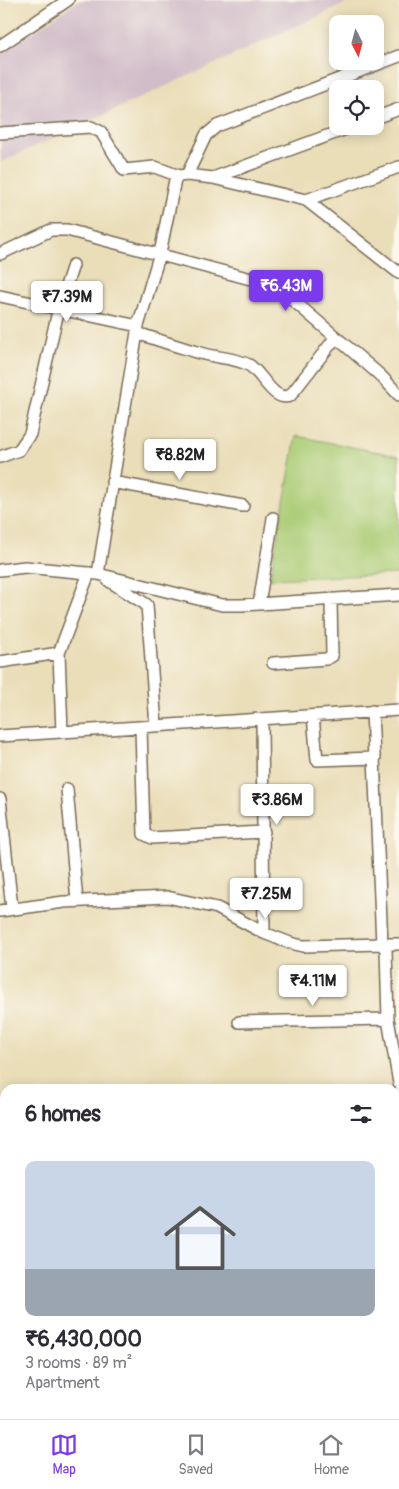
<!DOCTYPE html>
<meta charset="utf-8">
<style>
body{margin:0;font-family:Pangolin,sans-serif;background:#f7f7f7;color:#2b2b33;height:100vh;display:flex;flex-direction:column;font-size:19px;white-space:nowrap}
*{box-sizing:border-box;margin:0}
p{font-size:16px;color:#7c7c81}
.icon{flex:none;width:28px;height:28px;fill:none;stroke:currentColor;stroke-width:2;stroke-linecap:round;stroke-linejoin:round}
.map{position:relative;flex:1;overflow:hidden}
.side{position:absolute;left:0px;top:1084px;width:400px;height:336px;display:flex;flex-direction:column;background:#fff;border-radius:15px 15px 0 0;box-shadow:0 2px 12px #0003}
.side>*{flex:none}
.needle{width:32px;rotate:174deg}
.tools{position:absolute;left:329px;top:15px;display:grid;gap:10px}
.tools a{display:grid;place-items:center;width:55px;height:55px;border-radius:10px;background:#fff;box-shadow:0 2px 12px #0003;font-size:25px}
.price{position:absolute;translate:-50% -42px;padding:0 11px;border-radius:5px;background:#fff;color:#222;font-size:16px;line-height:32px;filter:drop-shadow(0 1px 2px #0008)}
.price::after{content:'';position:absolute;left:50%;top:30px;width:15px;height:11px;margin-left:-8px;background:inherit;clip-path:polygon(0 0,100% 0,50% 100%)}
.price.current{background:#7c3aed;color:#fff}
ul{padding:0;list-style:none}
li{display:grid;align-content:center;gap:10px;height:265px;padding:0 25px}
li+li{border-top:1px solid #e1e1e2}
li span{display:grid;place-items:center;height:155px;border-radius:10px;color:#555}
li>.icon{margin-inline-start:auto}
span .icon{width:90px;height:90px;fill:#fffc;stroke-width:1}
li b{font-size:21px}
h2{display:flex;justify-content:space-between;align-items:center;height:60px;padding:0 25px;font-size:21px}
.menu{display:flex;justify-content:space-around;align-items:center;height:70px;border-top:1px solid #e1e1e2;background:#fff;font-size:14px;color:#7c7c81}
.menu a{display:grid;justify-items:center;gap:2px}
.menu .current{color:#7c3aed}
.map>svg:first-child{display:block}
</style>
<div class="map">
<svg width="399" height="1419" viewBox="0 0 399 1419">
<rect width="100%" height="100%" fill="#fbf7ec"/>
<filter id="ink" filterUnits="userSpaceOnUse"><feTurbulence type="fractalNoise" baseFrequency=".02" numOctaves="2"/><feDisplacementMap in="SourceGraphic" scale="10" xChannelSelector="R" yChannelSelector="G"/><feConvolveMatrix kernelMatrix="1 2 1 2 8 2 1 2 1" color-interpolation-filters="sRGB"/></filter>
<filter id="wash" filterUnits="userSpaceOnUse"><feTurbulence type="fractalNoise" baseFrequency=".0096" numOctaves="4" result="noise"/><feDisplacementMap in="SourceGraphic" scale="20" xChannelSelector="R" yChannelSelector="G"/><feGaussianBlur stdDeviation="1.12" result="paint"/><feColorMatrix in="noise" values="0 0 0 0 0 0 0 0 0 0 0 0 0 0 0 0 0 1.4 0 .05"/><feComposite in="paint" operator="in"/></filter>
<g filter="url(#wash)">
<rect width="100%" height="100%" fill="#eadeb9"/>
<path fill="#d1bdc9" d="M80 0H353L1 162 0 54Z"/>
<path fill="#aacc74" stroke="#727b49" d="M296 436 399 456V569L397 574 270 579Z"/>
</g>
<g filter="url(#ink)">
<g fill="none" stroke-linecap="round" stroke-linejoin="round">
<g stroke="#786954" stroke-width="14">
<path id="street" d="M0 46 68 0
M375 118 399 109
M0 133 91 127 101 132 124 170 155 167 179 176
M187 175 206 135 217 126 399 56
M213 178 354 126
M306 200 399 167
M0 254 51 230H67L266 283 295 302 381 376 399 395
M0 296 138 326
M137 333C159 340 181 348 204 354 219 358 235 358 249 365 262 373 273 402 290 396L336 337
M0 457 19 450 30 434 59 307 73 265
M112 482 243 506
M0 570 25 567 98 574 138 326 160 253 175 180 179 176 187 175 213 178 306 200 399 273
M98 574 222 605H242L399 595
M108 580 147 605 156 726
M259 604 273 518
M59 653 89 573
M0 662 59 653 62 732
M273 663 326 659 332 656 331 599
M372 711 382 944H399
M313 716 317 760 375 758
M262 719 264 933
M141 727 144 834 152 838 264 832
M0 736 399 710
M67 789 77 901
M0 799 12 908
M0 911 64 902 167 897 217 908 264 933 290 943 303 946 382 944 386 950 388 1019 399 1083
M239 1022 388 1019
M395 1094 399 1093
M0 1123H5
M395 1194 399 1193
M0 1248H5
M395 1259 399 1258"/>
</g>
<use href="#street" stroke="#fff" stroke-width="11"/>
</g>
</g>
</svg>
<div class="tools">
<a><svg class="needle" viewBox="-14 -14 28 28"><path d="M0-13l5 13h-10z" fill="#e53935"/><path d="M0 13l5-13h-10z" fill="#7c7c81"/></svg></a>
<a><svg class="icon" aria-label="locate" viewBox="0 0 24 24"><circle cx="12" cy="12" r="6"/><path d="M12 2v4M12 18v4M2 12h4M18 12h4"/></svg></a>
</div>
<b class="price current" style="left:286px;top:312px">₹6.43M</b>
<b class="price" style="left:67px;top:323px">₹7.39M</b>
<b class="price" style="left:180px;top:481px">₹8.82M</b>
<b class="price" style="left:277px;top:826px">₹3.86M</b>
<b class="price" style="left:266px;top:920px">₹7.25M</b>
<b class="price" style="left:313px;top:1007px">₹4.11M</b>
<section class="side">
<h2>6 homes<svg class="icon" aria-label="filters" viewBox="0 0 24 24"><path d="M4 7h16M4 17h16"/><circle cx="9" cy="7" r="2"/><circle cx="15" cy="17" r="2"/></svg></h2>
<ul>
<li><span style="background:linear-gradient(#c9d6e8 70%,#9aa5b1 0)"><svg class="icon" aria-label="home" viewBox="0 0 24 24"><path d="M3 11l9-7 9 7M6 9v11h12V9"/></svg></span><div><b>₹6,430,000</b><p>3 rooms · 89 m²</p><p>Apartment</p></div></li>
</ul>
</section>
</div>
<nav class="menu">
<a class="current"><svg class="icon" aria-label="map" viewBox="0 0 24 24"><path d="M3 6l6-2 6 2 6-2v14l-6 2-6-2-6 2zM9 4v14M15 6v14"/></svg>Map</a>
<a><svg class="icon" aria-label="saved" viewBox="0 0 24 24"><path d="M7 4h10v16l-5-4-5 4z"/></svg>Saved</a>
<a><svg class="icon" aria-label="home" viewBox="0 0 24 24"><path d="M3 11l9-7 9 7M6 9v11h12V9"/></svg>Home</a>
</nav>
